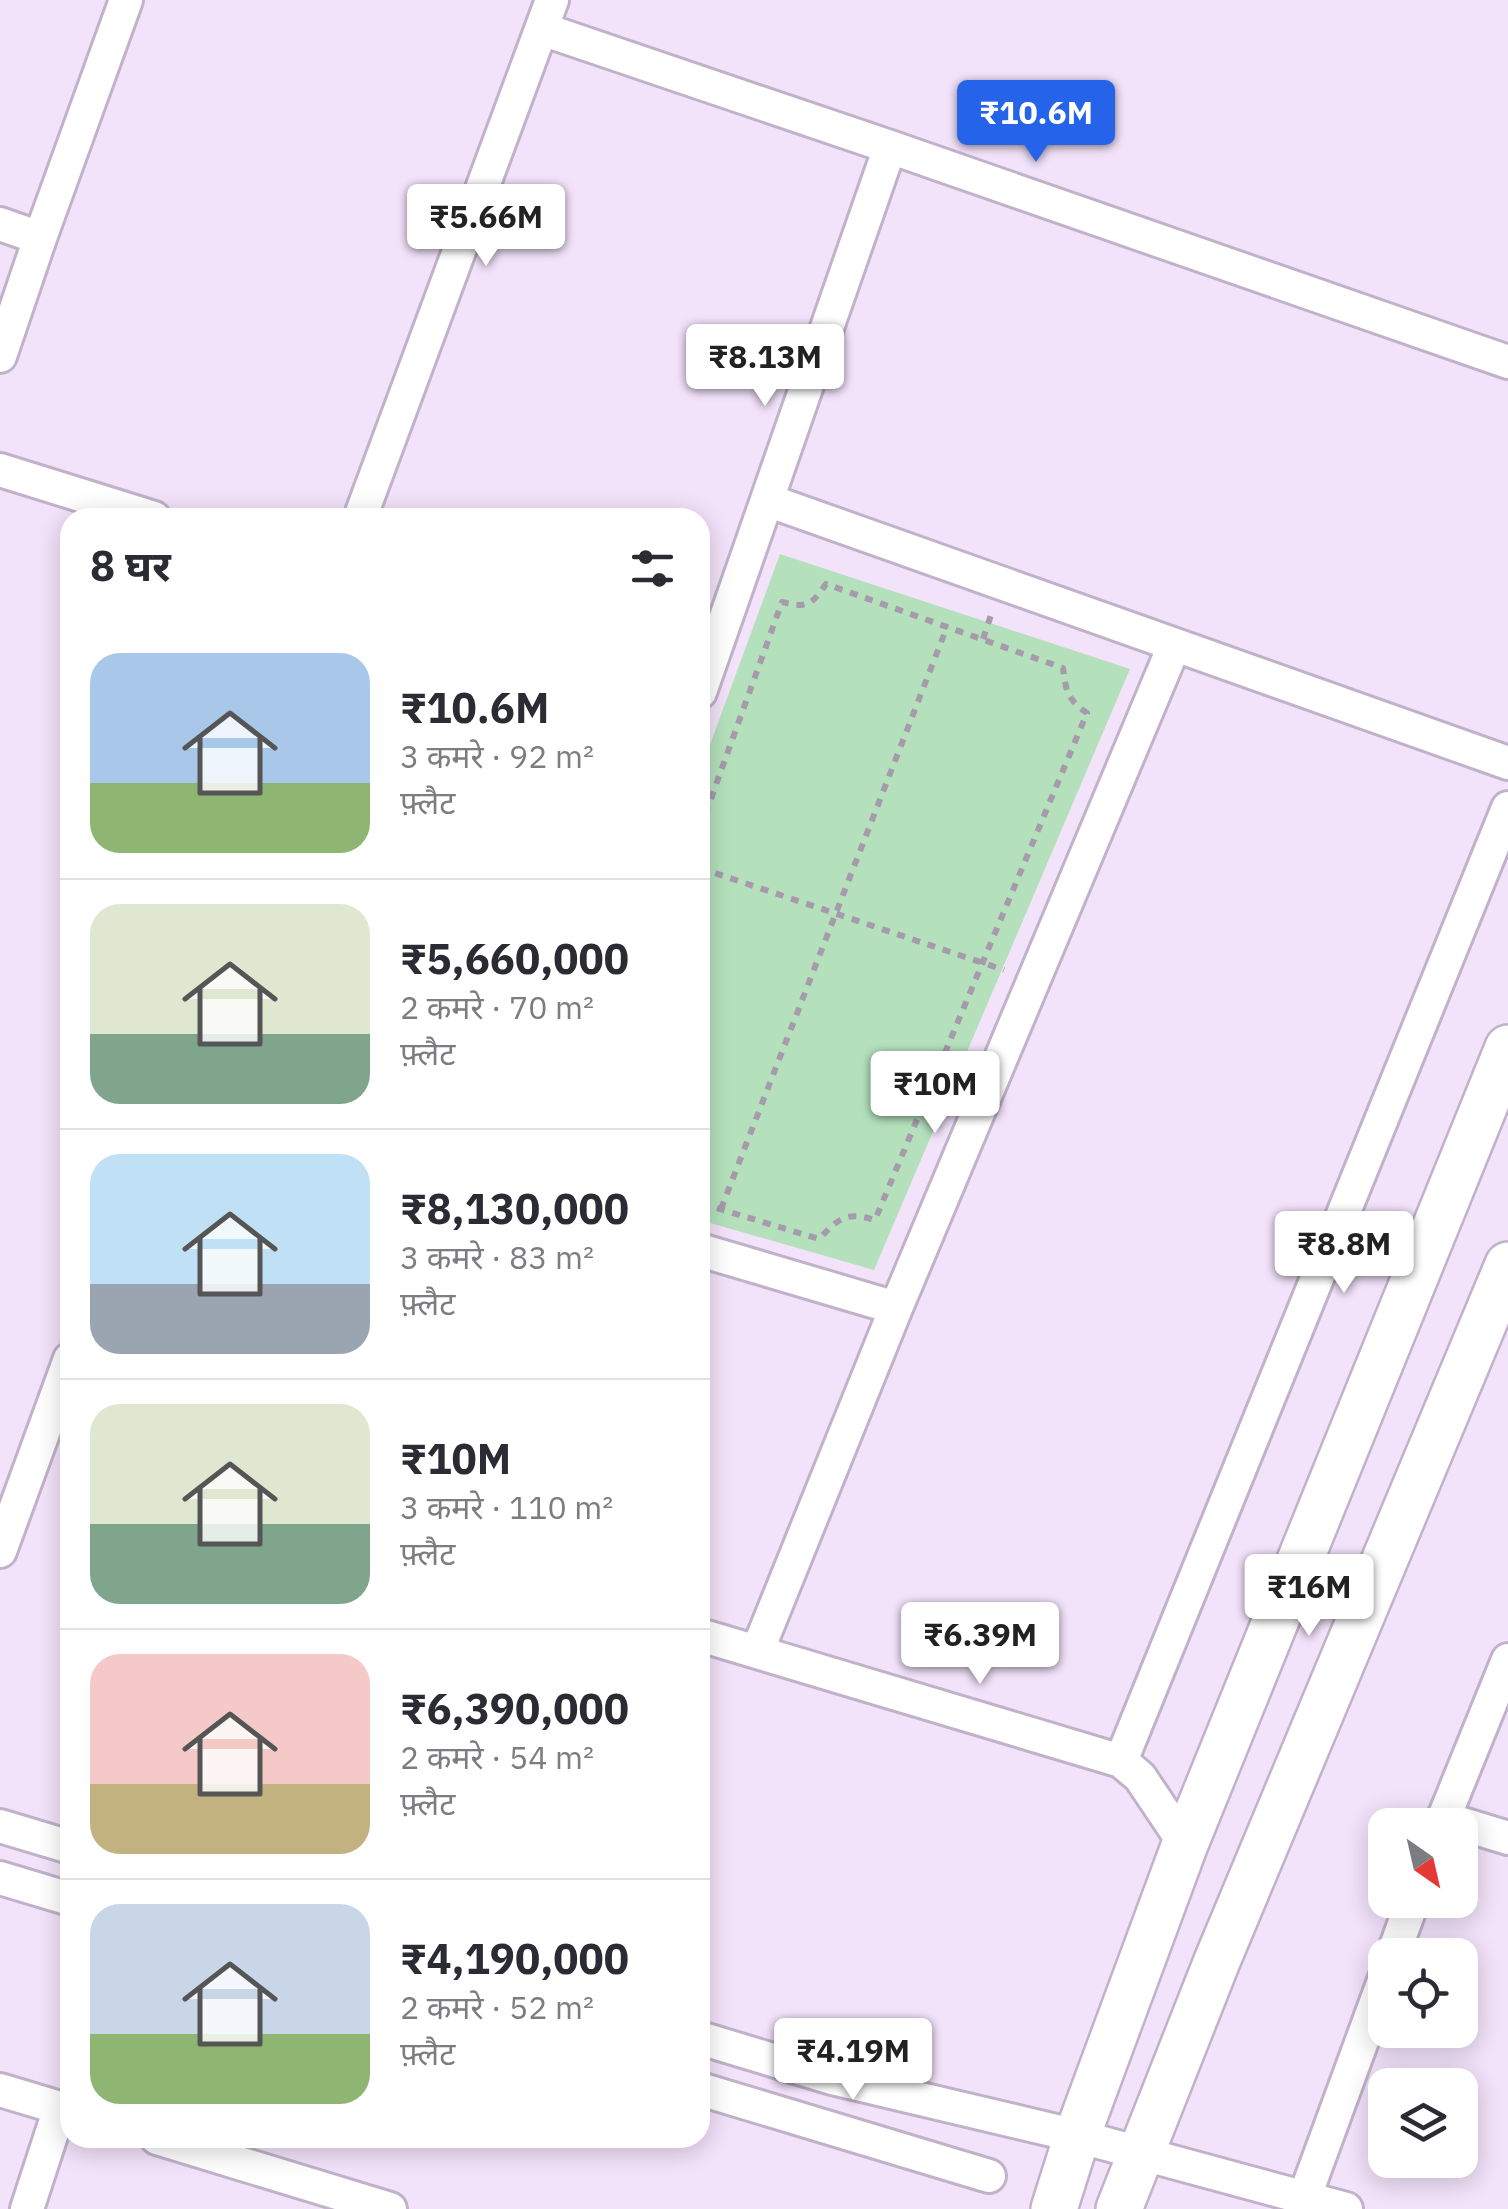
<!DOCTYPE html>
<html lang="hi">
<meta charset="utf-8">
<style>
body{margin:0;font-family:"IBM Plex Sans","Noto Sans Devanagari",sans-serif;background:#f7f7f7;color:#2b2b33;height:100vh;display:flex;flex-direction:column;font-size:38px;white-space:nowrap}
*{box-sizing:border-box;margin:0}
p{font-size:32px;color:#7c7c81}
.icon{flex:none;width:55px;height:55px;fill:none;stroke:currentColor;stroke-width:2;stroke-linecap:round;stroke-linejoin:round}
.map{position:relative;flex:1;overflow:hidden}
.drawer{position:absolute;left:60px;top:508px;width:650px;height:1640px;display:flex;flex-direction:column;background:#fff;border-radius:30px;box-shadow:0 5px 25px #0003}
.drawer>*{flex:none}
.needle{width:65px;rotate:146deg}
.buttons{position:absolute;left:1368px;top:1808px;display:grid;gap:20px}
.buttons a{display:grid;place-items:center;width:110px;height:110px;border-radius:20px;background:#fff;box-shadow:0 5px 25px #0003;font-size:50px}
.price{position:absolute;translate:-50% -85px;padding:0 22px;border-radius:10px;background:#fff;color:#222;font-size:32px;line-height:65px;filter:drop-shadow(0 2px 5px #0008)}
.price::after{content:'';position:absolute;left:50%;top:60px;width:30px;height:22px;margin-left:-15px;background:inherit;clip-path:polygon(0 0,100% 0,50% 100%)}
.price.current{background:#2563eb;color:#fff}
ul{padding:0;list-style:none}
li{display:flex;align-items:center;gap:30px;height:250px;padding:0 30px}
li+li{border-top:2px solid #e1e1e2}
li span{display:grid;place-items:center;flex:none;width:280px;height:200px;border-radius:30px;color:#555}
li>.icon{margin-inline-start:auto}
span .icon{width:120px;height:120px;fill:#fffc;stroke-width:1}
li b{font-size:42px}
h2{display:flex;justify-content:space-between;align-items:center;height:120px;padding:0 30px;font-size:42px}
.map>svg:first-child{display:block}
</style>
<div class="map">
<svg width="1508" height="2209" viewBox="0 0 1508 2209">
<rect width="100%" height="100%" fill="#f2e2fa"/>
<path fill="#b4e1bc" d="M780 554 1130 669 874 1270 700 1220V772Z"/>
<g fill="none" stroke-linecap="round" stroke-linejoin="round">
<g stroke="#c1b2c9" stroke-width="38">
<path id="street" d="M542 29 890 147 1508 362
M0 224 40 238
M0 356 40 238 126 0
M0 470 154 518
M767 500 1508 763
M360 518 552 0
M700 692 890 147
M700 1250 896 1308
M0 1551 70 1359
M700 1635 1121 1761 1140 1777 1185 1844
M757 1652 896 1308 1174 646
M1121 1761 1508 808
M1443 1818 1508 1838
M1441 1825 1508 1660
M0 1826 70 1847
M0 1878 70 1899
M1393 1955 1413 1900
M700 2038 832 2078 1077 2136 1346 2209
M700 2089 989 2176
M0 2090 70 2111
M157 2138 390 2209
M1305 2196 1385 1978
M27 2209 60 2108"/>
</g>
<g stroke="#c1b2c9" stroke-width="50">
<path id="secondary" d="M1054 2209 1077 2136 1185 1844 1508 1048
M1119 2209 1217 1961 1508 1265"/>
</g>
<path stroke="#a69aac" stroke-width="6" stroke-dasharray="8 8" stroke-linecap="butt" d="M983 639 992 612
M700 829 782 602C807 608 811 606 826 584L1063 668C1066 691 1067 699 1087 713L875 1220C846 1211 839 1218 819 1239L700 1203
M700 868 1004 970
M721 1209 947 627"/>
<use href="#street" stroke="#fff" stroke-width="32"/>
<use href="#secondary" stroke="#fff" stroke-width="45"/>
</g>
</svg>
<div class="buttons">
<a><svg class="needle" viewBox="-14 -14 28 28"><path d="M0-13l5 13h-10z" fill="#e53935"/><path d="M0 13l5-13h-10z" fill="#7c7c81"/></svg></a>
<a><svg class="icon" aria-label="locate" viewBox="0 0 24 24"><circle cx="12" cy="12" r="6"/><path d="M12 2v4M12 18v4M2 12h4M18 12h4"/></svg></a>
<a><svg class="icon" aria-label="layers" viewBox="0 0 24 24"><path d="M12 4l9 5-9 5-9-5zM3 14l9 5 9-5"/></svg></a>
</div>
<b class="price current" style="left:1036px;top:165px">₹10.6M</b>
<b class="price" style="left:486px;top:269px">₹5.66M</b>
<b class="price" style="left:765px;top:409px">₹8.13M</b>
<b class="price" style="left:935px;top:1136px">₹10M</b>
<b class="price" style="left:1344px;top:1296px">₹8.8M</b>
<b class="price" style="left:1309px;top:1639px">₹16M</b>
<b class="price" style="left:980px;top:1687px">₹6.39M</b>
<b class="price" style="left:853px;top:2103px">₹4.19M</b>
<section class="drawer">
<h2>8 घर<svg class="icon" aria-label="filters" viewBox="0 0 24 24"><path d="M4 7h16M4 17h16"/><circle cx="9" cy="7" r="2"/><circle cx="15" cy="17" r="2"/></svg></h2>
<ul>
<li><span style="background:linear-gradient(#a9c7e8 65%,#8fb573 0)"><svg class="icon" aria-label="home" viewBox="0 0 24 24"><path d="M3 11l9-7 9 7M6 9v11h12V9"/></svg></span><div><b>₹10.6M</b><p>3 कमरे · 92 m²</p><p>फ़्लैट</p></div></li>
<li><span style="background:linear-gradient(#dfe7d0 65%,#7fa58c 0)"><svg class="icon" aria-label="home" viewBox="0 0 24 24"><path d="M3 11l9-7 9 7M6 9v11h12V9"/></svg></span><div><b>₹5,660,000</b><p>2 कमरे · 70 m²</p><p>फ़्लैट</p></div></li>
<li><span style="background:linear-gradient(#bfe0f5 65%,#9aa5b1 0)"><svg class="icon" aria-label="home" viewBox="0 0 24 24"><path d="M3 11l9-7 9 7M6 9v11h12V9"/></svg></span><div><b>₹8,130,000</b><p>3 कमरे · 83 m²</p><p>फ़्लैट</p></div></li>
<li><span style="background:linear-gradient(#dfe7d0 60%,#7fa58c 0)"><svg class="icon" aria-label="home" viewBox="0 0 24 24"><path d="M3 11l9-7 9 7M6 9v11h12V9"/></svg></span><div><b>₹10M</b><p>3 कमरे · 110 m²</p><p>फ़्लैट</p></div></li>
<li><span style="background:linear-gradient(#f6c9c9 65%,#c2b280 0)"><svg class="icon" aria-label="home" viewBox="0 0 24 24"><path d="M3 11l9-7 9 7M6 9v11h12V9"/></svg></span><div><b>₹6,390,000</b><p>2 कमरे · 54 m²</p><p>फ़्लैट</p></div></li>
<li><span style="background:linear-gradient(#c9d6e8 65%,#8fb573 0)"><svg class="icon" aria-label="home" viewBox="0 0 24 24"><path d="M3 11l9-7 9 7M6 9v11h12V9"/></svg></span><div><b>₹4,190,000</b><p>2 कमरे · 52 m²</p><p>फ़्लैट</p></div></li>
</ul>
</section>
</div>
